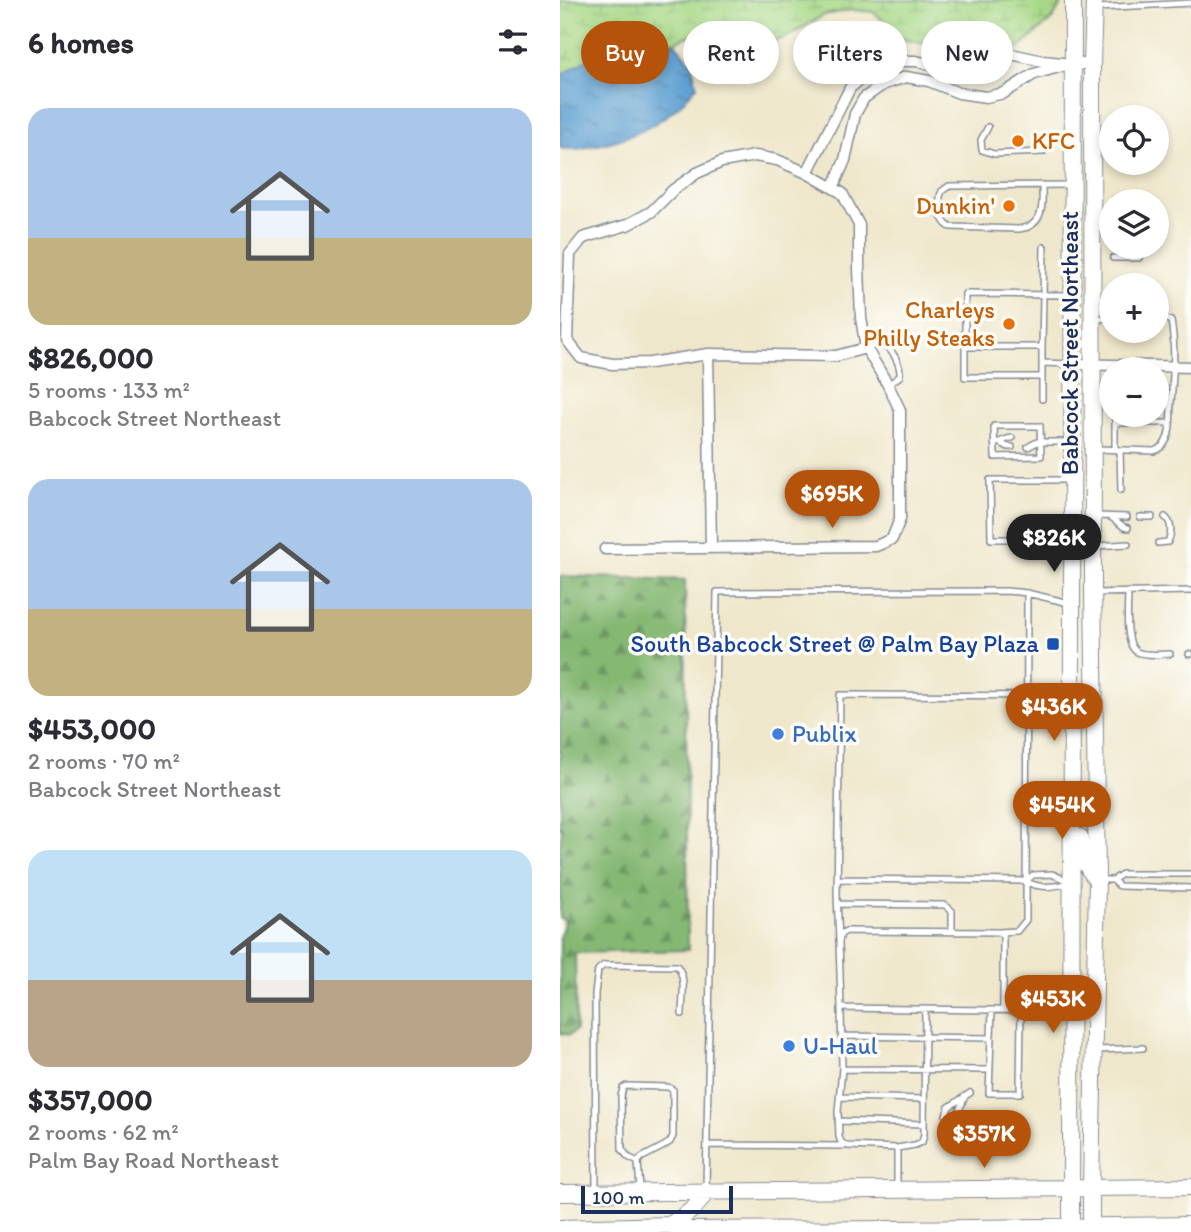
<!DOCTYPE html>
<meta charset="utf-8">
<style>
body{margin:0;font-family:Itim,sans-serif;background:#f7f7f7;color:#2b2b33;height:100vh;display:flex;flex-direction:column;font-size:26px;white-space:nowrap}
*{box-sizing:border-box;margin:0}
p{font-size:23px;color:#7c7c81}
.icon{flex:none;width:38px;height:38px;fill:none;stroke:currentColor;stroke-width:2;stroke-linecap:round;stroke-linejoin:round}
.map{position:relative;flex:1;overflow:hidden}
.drawer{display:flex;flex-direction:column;background:#fff;width:560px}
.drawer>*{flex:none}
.banner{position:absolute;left:21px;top:21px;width:504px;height:63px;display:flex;gap:14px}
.buttons{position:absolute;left:539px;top:105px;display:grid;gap:14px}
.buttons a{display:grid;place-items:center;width:70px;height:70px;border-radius:50%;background:#fff;box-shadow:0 4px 10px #0003;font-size:35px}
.scale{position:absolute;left:21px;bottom:18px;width:152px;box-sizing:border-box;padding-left:7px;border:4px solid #1b2f5e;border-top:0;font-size:19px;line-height:24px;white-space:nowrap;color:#1b2f5e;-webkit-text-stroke:5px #fdfcf7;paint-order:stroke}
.price{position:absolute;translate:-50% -60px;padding:0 16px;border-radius:24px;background:#b45309;color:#fff;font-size:23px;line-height:46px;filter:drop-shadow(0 2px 4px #0008)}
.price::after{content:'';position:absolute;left:50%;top:42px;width:21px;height:16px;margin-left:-10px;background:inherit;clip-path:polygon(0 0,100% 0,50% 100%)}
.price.on{background:#222;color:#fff}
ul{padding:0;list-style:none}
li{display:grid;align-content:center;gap:14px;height:371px;padding:0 28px}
li span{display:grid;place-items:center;height:217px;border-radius:21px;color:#555}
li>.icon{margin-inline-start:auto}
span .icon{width:126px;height:126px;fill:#fffc;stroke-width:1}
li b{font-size:30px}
h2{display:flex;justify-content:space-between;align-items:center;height:84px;padding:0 28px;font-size:30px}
.tag{padding:0 24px;border-radius:32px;background:#fff;box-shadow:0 4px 10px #0003;font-size:24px;line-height:63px}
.tag.on{background:#b45309;color:#fff}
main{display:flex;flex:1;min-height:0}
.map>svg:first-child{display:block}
</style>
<main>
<section class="drawer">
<h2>6 homes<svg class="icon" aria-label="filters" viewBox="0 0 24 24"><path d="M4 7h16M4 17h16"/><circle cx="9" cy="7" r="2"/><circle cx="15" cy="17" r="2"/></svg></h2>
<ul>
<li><span style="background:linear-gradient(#a9c7e8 60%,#c2b280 0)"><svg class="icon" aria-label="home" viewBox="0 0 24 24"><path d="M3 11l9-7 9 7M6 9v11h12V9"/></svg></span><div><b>$826,000</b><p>5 rooms · 133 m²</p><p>Babcock Street Northeast</p></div></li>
<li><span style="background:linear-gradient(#a9c7e8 60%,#c2b280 0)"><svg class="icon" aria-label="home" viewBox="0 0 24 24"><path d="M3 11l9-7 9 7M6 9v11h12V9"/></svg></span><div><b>$453,000</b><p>2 rooms · 70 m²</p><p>Babcock Street Northeast</p></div></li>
<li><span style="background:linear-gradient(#bfe0f5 60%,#b9a48a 0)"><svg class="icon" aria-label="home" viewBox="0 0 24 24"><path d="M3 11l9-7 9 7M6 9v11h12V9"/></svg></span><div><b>$357,000</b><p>2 rooms · 62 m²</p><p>Palm Bay Road Northeast</p></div></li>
</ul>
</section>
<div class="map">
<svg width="631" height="1232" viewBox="0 0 631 1232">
<defs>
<pattern id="forest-firs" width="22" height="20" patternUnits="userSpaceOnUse" patternTransform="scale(1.75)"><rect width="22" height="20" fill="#85b873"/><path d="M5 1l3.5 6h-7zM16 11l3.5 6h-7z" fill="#6c9662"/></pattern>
<pattern id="wetland-marsh" width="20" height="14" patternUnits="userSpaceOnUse" patternTransform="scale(1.75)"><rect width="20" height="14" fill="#a7d886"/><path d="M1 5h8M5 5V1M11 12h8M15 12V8" fill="none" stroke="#8fba76"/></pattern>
<pattern id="water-ripples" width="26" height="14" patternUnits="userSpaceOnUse" patternTransform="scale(1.75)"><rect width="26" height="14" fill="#5fa0d2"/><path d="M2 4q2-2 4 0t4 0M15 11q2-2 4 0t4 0" fill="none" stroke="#4e83ae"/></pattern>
</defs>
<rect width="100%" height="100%" fill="#fdfcf7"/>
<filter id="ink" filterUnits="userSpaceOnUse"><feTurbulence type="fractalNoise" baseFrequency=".0143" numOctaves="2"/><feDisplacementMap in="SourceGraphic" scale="14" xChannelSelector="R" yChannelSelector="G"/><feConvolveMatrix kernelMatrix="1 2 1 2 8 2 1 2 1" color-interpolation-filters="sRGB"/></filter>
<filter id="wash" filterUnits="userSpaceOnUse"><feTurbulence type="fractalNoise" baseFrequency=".00686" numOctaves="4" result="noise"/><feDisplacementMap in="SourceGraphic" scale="28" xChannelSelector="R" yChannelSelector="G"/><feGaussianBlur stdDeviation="1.57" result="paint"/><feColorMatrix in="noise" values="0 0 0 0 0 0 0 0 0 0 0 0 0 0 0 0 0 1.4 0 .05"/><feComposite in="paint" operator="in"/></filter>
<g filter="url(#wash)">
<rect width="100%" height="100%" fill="#efe7cb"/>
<path fill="url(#forest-firs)" stroke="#507468" stroke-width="2" d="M0 576 125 580 128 950 15 953 16 1030 9 1035 0 1033V936L5 921 0 918V847L2 827H0Z"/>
<path fill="url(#wetland-marsh)" stroke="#618472" stroke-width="2" d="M0 0H504L493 18 456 51 424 56 337 38 326 23 313 12 292 10 264 15 227 37 193 48 158 40 128 36 113 43 93 41 35 55 0 76Z"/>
<path fill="url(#water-ripples)" stroke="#3d6898" stroke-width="2" d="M93 41 115 43 131 62 137 86C111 119 80 136 38 145 25 147 14 151 0 148V76L35 55 63 46Z"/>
</g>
<g filter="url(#ink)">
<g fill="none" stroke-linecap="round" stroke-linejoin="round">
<g stroke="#858b94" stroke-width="8">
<path id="service" d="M537 8 631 3
M428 127 421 140 422 150 434 154 483 152
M482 185C482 201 485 219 468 227L459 229 390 227 386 224 380 215V196L382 191 389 186 510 185
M555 199H578L580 201
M536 228H551
M553 258H579L581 254V247
M569 284V285
M533 319 551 318
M405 347V377H482
M482 347 484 247
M306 348C311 346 318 344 324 346 334 350 341 367 340 376L328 385
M482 363 510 364
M482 399V347H405V294L510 295
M597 403H611
M555 415V450
M555 423H567
M573 423H610
M434 426H480L481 456 435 457Z
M434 443C441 443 446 438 452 438
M440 443 448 447H452
M468 447 477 442H510
M536 449 594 451C600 449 603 447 606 441 612 430 610 415 611 403 613 376 616 348 611 321L604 318 597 317
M560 450 561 490
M536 516 567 517
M551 517 564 527 568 528
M580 517H592
M459 539H431L430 480H510
M470 539H508
M598 543 608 542C612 534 612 522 605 517
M536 546 568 544
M568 592C568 606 564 645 577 652 585 656 601 654 610 654
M536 593 631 591
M629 654H631
M278 879 466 881C479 890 496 886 511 883
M538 880H553L559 886 631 888
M553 880 562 874H631
M466 881 473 875 492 874 508 881
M278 904 385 905 392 911V931
M439 932 457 931 466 920 467 593
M279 941 277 895 280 695 509 696
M281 1008 279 941 281 934 286 931 439 932 443 936V1010
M432 1010 429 1093H460L461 1010
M282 1036 431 1038
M537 1050 583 1048
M282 1069 430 1070
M280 1097 364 1099
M278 1121 364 1124
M394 1132V1123L405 1096
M147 1145 284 1146
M403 1145 390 1127 386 1115 389 1107 410 1093
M337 1148 355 1145 362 1142 364 1134 365 1009
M78 1162 68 1157 62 1149 61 1096 63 1088 66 1086 108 1087 113 1090V1136L110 1142 104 1146 81 1158 78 1162 80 1189
M146 1188 157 592 447 591 467 593 509 603
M337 1188V1148L287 1146 281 1142 279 1137 278 1111 282 1069 281 1008 509 1011
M36 1189 35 994 38 970 44 965 117 966C127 978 122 999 122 1014"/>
</g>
<g stroke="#858b94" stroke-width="13">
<path id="minor" d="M195 156 217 160 247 173 282 193 299 225V268L301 318 306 348 276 356 148 354 90 363 52 364 21 358 7 340 10 254 23 238 67 225 91 212 113 190 137 173 162 162Z
M247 173 290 88 311 70 337 61H356L399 72 421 69 451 54 483 61 512 64H532
M273 188 285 160 295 114 304 98 324 84 346 77 369 81 399 93 426 97 444 93 474 74 506 65
M148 354 151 548
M513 364 631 367
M45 549 316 546 332 539 340 519V410L328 385 306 348"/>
</g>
<g stroke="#858b94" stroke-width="18">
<path id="secondary" d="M520 837C521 856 525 866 537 880
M0 1193 631 1187
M109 1225C125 1216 138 1208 146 1191
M0 1228 109 1225 127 1230 338 1229 631 1225
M511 1232 513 0
M531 1232V1187L537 880 533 587 532 64 534 0"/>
</g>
<use href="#service" stroke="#fff" stroke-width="5"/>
<use href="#minor" stroke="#fff" stroke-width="10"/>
<use href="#secondary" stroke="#fff" stroke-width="16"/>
</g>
</g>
<g fill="#e8710a" stroke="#fdfcf7" stroke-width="2.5">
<circle cx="458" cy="141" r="7"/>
<circle cx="449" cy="206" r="7"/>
<circle cx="449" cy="324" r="7"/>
</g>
<rect fill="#1a4fb4" stroke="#fdfcf7" stroke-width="2.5" x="486" y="637" width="14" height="14" rx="3.5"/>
<g fill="#3f7fe0" stroke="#fdfcf7" stroke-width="2.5">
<circle cx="218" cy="734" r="7"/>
<circle cx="229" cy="1046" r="7"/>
</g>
<g text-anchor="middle" stroke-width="7" stroke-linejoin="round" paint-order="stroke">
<g font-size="24" fill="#c56008" stroke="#fdfcf7" text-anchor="end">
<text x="472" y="149" text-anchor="start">KFC</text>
<text x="435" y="214">Dunkin'</text>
<text x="435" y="318">Charleys<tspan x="435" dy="28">Philly Steaks</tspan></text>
</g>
<g font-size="24" fill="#1b2f5e" stroke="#fdfcf7">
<text transform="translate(510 343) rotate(-90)" y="8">Babcock Street Northeast</text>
</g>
<g font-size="24" fill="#164399" stroke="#fdfcf7" text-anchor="end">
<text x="479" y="652">South Babcock Street @ Palm Bay Plaza</text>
</g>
<g font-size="24" fill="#366cbe" stroke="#fdfcf7" text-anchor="start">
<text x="232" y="742">Publix</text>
<text x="243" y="1054">U-Haul</text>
</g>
</g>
</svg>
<div class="buttons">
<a><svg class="icon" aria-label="locate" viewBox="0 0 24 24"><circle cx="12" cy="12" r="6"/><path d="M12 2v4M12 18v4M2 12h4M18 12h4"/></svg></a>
<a><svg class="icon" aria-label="layers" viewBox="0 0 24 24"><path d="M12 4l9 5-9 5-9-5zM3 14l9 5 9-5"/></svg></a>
<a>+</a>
<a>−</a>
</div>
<div class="scale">100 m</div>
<b class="price" style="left:272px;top:530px">$695K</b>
<b class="price on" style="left:494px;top:574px">$826K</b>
<b class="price" style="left:494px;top:743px">$436K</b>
<b class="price" style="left:502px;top:841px">$454K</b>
<b class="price" style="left:493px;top:1035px">$453K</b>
<b class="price" style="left:424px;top:1170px">$357K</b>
<div class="banner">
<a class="tag on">Buy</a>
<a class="tag">Rent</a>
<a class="tag">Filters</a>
<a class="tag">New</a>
</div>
</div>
</main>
